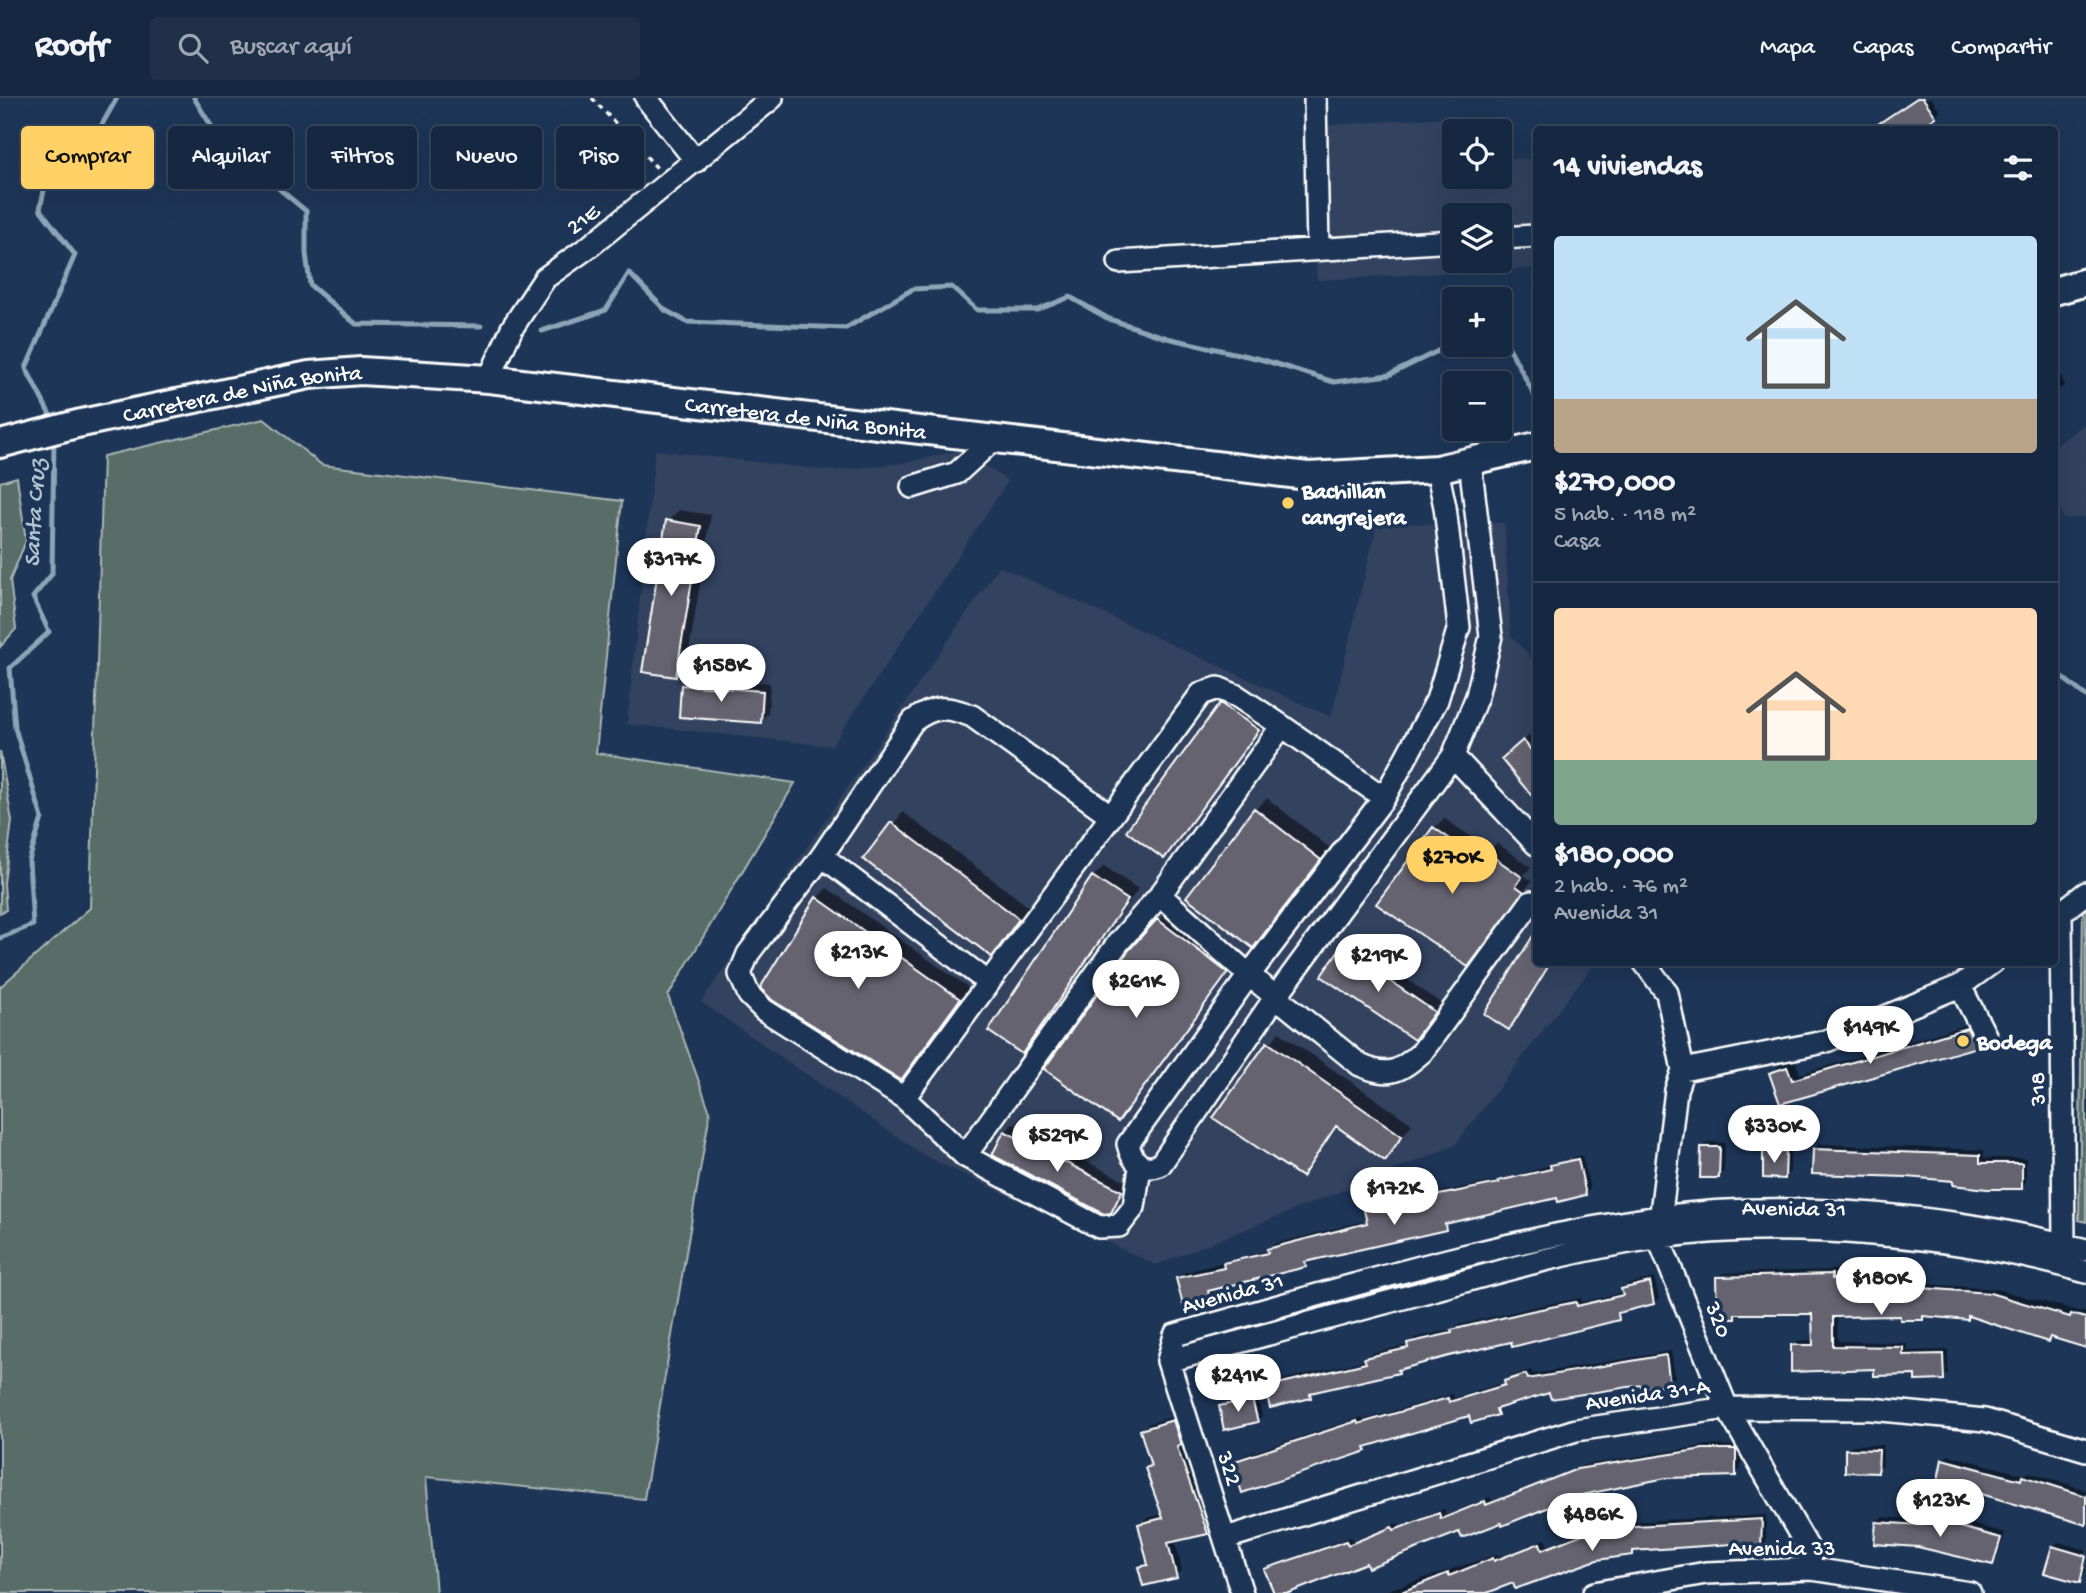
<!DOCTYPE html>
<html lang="es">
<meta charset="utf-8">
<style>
body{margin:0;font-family:"Gochi Hand",sans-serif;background:#1f3048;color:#f1f3f6;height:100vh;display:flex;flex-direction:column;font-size:26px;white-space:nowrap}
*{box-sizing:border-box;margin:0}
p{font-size:23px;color:#9ea6b1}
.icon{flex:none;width:38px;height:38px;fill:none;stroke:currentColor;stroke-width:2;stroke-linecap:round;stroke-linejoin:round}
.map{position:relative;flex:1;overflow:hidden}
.drawer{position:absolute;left:1533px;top:28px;width:525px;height:840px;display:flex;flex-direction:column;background:#162841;border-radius:7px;box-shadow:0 7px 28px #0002,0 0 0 2px #35445a}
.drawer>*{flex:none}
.top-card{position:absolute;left:21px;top:28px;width:665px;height:63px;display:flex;gap:14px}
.tools{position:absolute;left:1442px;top:21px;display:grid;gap:14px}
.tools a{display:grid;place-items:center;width:70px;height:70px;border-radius:7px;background:#162841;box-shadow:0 7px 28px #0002,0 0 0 2px #35445a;font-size:35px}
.price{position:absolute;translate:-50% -60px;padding:0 16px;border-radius:24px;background:#fff;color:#222;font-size:23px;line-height:46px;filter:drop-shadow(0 2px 4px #0008)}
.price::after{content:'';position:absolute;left:50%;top:42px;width:21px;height:16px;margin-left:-10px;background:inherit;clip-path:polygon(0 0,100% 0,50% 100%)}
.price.selected{background:#ffd166;color:#111}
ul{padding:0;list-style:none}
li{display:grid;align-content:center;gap:14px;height:371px;padding:0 21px}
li+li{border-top:2px solid #35445a}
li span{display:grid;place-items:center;height:217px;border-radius:7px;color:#555}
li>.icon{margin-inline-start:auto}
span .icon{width:126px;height:126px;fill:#fffc;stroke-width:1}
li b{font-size:30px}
h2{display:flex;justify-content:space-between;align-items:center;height:84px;padding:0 21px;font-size:30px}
.pill{padding:0 24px;border-radius:7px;background:#162841;box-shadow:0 7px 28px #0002,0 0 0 2px #35445a;font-size:24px;line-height:63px}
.pill.selected{background:#ffd166;color:#111}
header{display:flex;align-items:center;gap:42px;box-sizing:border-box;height:98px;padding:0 35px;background:#162841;border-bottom:2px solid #35445a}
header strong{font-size:33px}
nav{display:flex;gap:38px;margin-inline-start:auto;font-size:24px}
.search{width:490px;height:63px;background:#1f3048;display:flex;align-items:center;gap:18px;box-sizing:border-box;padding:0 24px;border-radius:7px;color:#9ea6b1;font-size:26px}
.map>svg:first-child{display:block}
</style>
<header>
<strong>Roofr</strong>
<div class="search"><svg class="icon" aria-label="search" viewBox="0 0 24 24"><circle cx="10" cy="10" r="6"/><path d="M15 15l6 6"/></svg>Buscar aquí</div>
<nav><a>Mapa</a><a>Capas</a><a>Compartir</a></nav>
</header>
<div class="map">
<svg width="2086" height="1495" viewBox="0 0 2086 1495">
<rect width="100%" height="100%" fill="#1d3557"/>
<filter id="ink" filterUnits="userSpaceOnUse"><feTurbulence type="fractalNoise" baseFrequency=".0143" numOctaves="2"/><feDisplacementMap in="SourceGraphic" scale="14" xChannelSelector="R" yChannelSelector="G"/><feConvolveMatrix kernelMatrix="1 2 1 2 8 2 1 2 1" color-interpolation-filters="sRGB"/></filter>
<g filter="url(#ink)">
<path fill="#33435e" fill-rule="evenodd" d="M1448 19 1454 37V79H1500V60L1536 61V170L1317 182 1303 29ZM1454 117H1500V163H1454Z
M2086 325V419L2064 421 2055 397V348Z
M655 352 832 373 909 364 962 352 1008 383 832 648 627 626Z
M1504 425 1511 538 1536 565V864L1595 865 1454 1048 1156 1167 925 1058 701 904 999 468 1331 619 1377 426Z"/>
<path fill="#586d68" stroke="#acb6b4" stroke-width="2" d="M264 321 322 367 622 403 596 655 795 685 668 898 710 1014 644 1401 426 1379 436 1495H0V889L90 810 103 358Z
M17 379 26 443 10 482 16 531 0 549V384Z
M0 653 12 723 4 785 6 812 0 815Z
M2086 808V1124L2079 1122 2083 809Z"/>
<path fill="#0007" d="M1917 0H1931L1940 13 1935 18 1884 24Z
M2054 264 2065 287 2054 295Z
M679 412 711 417 687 566 676 578 668 423Z
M691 579 770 585 768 615 760 624 683 588Z
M1233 595 1269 620 1164 759 1222 606Z
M1532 635 1536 640V701L1503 661Z
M1267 700 1330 750 1253 848 1256 711Z
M903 714 1029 809 992 856 865 761Z
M1444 720 1490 752 1497 745 1531 769 1524 777 1532 783 1467 867 1434 730Z
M1104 768 1138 791 1033 942 1022 953 1093 779Z
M827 790 969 890 900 980 817 800Z
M1169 811 1237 864 1118 1022 1130 854Z
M1536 836V864H1553L1508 930 1486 916Z
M1350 842 1441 905 1414 940 1342 850Z
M1975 924 1983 938 1975 945 1781 1004 1771 976 1778 968 1795 962 1800 976Z
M1279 934 1412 1026 1385 1060 1338 1028 1302 1077 1216 1019Z
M1013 1026 1129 1085 1118 1105 1110 1114 1005 1034Z
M1708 1044 1725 1045 1724 1073 1719 1078 1703 1049Z
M1819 1046 1984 1052V1060H2026V1084L2021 1089 1814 1051Z
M1770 1048 1790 1049V1074L1784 1079 1765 1053Z
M1582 1057 1590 1091 1585 1096 1559 1098 1450 1123 1445 1130 1213 1190 1214 1194 1209 1199 1178 1181 1183 1175 1269 1152 1274 1146 1368 1122 1366 1112 1371 1107 1502 1082Z
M1836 1172 1837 1176H1897L1898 1181H1927V1186L1996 1191 2086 1215V1248L2052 1238 2048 1242 1970 1217 1967 1220 1926 1217 1922 1220 1901 1216 1837 1217 1838 1243 1907 1245V1253L1948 1252V1275L1943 1281 1876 1270 1792 1248 1797 1243 1815 1242 1814 1214H1739L1734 1219 1718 1180 1723 1175Z
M1654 1180 1659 1200 1654 1205 1623 1212 1618 1220 1512 1242 1315 1292 1311 1298 1267 1289 1272 1284 1367 1262 1372 1255 1409 1247 1414 1240 1454 1231 1458 1227 1538 1208 1581 1200 1582 1204 1624 1194 1628 1186Z
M1671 1253 1675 1279 1669 1284 1551 1292 1501 1308 1497 1316H1470L1371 1347 1366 1352 1234 1364 1239 1359 1362 1319 1363 1322 1453 1296 1454 1300 1506 1284 1511 1278 1531 1272 1533 1276Z
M1257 1297 1262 1318 1257 1323 1221 1309 1226 1304Z
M1179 1317 1186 1340 1183 1343 1213 1428 1207 1434 1175 1442 1182 1472 1176 1478 1140 1470 1149 1463 1140 1426 1146 1420 1164 1416 1147 1370 1152 1365 1142 1332 1148 1326Z
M1709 1347 1741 1348V1371L1735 1376 1666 1378 1610 1388 1460 1431 1284 1495H1276L1266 1472 1272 1467 1351 1439 1353 1443 1398 1425 1399 1428 1444 1411 1446 1417 1490 1399 1492 1403 1584 1367Z
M1852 1347H1883V1368L1878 1373 1847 1352Z
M1948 1357 2025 1377 2029 1374 2086 1392V1425L1965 1389 1959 1395 1943 1362Z
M1930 1415 2005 1435 1997 1460 1992 1465 1877 1424 1882 1419 1924 1422Z
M1766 1417V1445L1761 1451 1734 1444 1637 1451 1633 1455 1596 1460 1514 1483 1482 1495H1379L1498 1456 1500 1459 1545 1441 1548 1448 1604 1425Z
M2058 1444 2086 1452V1473L2079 1483 2053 1449Z"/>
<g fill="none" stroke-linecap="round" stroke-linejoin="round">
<path stroke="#8ca5b6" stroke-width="5" d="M194 0 220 42 306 113V155L310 187 356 226 481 228
M542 233 606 212 629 175 665 212 687 224 846 230 913 191 952 189 977 212H1037L1070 199 1109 221 1167 240 1260 261 1334 284 1389 277 1446 249 1464 247
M1500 243 1505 242 1536 300
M53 323 26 270 75 157 40 111 47 79 75 74 117 0
M2054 580H2063L2086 598
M0 840 33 827 29 763 42 720 15 630 10 570 49 534 33 499 52 476 54 340"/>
</g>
<path fill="#656470" stroke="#fff" stroke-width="2" d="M1917 0H1923L1936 19 1918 32H1869Z
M666 422 701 428 676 579 642 574Z
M681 587 763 593 761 625 679 619Z
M1220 605 1259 632 1164 761 1126 733Z
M1523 642 1536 658V703L1501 661Z
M1254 710 1321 762 1253 850 1186 799Z
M891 724 1019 821 992 859 863 761Z
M1433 729 1480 762 1486 754 1522 779 1516 788 1524 794 1468 869 1376 806Z
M1092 778 1128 802 1022 956 988 933Z
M816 799 960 901 901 982 772 902 760 890Z
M1157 821 1228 875 1118 1024 1044 971 1128 853Z
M1536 833V864H1551L1509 932 1484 916Z
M1341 849 1435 914 1414 942 1321 878Z
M1967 930 1977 949 1780 1006 1769 975 1787 969 1792 982Z
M1267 944 1402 1038 1385 1063 1336 1028 1302 1079 1213 1020Z
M1004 1033 1122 1093 1111 1115 1104 1116 992 1057Z
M1701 1049H1720L1719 1080H1700Z
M1813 1051 1980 1057V1065H2022V1091H1987L1953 1087V1083L1907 1079 1812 1076Z
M1763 1053H1786L1785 1081 1763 1080Z
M1578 1061 1586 1097 1558 1104 1557 1100 1445 1126 1446 1132 1305 1164 1306 1169 1208 1193 1210 1201 1183 1207 1176 1180 1224 1170 1223 1165 1268 1155 1267 1151 1367 1125 1364 1112 1499 1085 1498 1083 1551 1071 1550 1067Z
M1832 1176V1181L1893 1180V1186L1922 1185V1190L1990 1195 2070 1219 2071 1216 2086 1220V1250L2050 1239 2048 1244 1968 1218V1222L1923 1218V1222H1900V1218L1833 1219V1248L1903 1249V1257L1943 1256 1944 1282 1915 1283V1277L1874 1278V1271L1791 1274V1247H1813L1812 1216H1735V1221H1717L1716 1179Z
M1650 1184 1654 1206 1618 1215 1619 1222 1512 1249 1511 1244 1449 1258 1398 1272 1399 1275 1310 1295 1311 1300 1270 1310 1265 1289 1366 1265 1364 1260 1408 1250 1407 1245 1452 1235 1451 1232 1531 1213 1576 1204 1577 1208 1623 1197 1621 1191Z
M1666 1257 1670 1286 1642 1290 1641 1287 1551 1301 1549 1295 1496 1311 1498 1317 1471 1325 1469 1318 1365 1349 1367 1353 1242 1395 1232 1364 1357 1323 1358 1326 1448 1300 1449 1304 1505 1287 1504 1283 1526 1276 1528 1281Z
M1252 1301 1258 1324 1224 1332 1219 1308Z
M1173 1322 1181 1347 1177 1349 1208 1436 1168 1445 1177 1480 1143 1488 1138 1469 1148 1467 1138 1426 1163 1420 1145 1370 1151 1368 1140 1332Z
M1703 1351H1736V1378L1666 1380 1577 1398 1502 1428 1501 1425 1462 1440 1459 1434 1368 1470 1366 1465 1289 1495H1274L1264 1471 1346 1443 1348 1447 1392 1429 1394 1432 1439 1415 1441 1421 1485 1403 1486 1407 1577 1371Z
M1845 1351 1879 1352 1878 1375 1845 1374Z
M1942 1361 2021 1382 2022 1378 2086 1398V1427L1961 1390 1959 1396 1936 1392Z
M1923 1419 2001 1440 1993 1467 1918 1449 1874 1446 1876 1424 1922 1427Z
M1762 1421 1761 1452H1732V1446L1633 1453V1457L1597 1462 1515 1491 1513 1485 1487 1495H1399L1448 1475 1449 1478 1493 1460 1494 1463 1540 1445 1542 1452 1598 1430Z
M2052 1448 2086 1458 2080 1485 2044 1475Z"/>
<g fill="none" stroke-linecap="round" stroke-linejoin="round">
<g stroke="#fff" stroke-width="26">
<path id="minor" d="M646 0 696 63
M1315 0 1318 151
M1500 140 1536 138
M1119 164 1454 143
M489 281 512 230 545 180 590 148 772 0
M1437 371 1445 409 1459 529 1437 602 1384 700 1249 877 1128 1046C1132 1064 1142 1074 1160 1067L1277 897 1453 658 1477 598 1491 538 1470 364
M912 389 957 375 994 341
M1282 628 1384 700
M1453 658 1536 746
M1110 717 972 618C947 608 935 607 913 623L822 758 748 856 740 876 749 897 764 912 904 1000 965 1058 1099 1129 1119 1128 1134 1109 1140 1069
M822 758 989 885
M1160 797 1249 877 1360 967C1389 980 1399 974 1422 954L1531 804
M2054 820 2086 795
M1644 864 1667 895 1683 972
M1960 888 1986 939
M1683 972 1676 992 1658 1139 1727 1310 1808 1450 1812 1471
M1683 972 1824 944 1960 888 1993 864
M904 1000 1201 596 1218 590 1237 598 1282 628 1160 797 1118 845 965 1058
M2061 1157 2064 1146 2061 816
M1168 1263 1175 1237C1335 1193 1495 1142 1660 1119 1791 1101 1958 1118 2086 1152
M1168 1263C1255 1240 1342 1216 1429 1193 1504 1172 1578 1151 1655 1140 1783 1121 1962 1137 2086 1174
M1168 1263 1242 1495
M1226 1440 1576 1332 1727 1310 1871 1311 1985 1322 2086 1352
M1594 1495 1706 1475 1812 1471 1970 1495"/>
</g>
<g stroke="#fff" stroke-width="32">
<g id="major">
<path d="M2054 193 2086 184"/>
<path id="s1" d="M0 346 77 326 309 277 361 273 489 281 1308 378 1437 371 1536 348"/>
</g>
</g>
<path stroke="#fff" stroke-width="3.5" stroke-dasharray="5 5" stroke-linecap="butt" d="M592 0 657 70"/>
<use href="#minor" stroke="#1d3557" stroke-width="21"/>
<use href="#major" stroke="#1d3557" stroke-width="26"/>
</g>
</g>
<g fill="#ffd166" stroke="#1d3557" stroke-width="2.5">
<circle cx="1288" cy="405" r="7"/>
<circle cx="1963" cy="943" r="7"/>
</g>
<g text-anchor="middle" stroke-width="7" stroke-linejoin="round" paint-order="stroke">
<g font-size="23" fill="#fff" stroke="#1d3557">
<text transform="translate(582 120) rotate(-38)" y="8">21E</text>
<text dy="8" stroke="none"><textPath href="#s1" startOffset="248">Carretera de Niña Bonita</textPath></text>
<text dy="8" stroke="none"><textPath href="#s1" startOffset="816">Carretera de Niña Bonita</textPath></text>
<text transform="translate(2036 991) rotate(-91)" y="8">318</text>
<text transform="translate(1794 1109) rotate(1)" y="8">Avenida 31</text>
<text transform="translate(1232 1194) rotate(-15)" y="8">Avenida 31</text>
<text transform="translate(1720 1221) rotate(68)" y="8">320</text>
<text transform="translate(1647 1295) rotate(-8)" y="8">Avenida 31-A</text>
<text transform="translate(1231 1370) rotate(72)" y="8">322</text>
<text x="1782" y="1457">Avenida 33</text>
</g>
<g font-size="23" font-weight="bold" fill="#fff" stroke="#1d3557" text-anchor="start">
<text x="1302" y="400">Bachillan<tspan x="1302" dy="26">cangrejera</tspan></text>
<text x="1977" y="951">Bodega</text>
</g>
<g font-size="24" font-style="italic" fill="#b2c3cf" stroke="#1d3557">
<text transform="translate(33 415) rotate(-87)" y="8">Santa Cruz</text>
</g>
</g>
</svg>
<div class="tools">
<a><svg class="icon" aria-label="locate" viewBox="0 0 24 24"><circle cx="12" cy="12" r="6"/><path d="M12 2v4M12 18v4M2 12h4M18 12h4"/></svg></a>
<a><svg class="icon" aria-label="layers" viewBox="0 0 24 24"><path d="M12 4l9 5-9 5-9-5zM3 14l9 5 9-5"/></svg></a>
<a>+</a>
<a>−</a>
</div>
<b class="price" style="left:671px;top:500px">$317K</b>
<b class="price" style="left:721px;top:606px">$158K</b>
<b class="price selected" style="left:1452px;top:798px">$270K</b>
<b class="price" style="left:858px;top:893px">$213K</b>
<b class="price" style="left:1378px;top:896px">$219K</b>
<b class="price" style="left:1136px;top:922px">$261K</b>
<b class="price" style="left:1870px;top:968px">$149K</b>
<b class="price" style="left:1774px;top:1067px">$330K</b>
<b class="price" style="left:1057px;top:1076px">$529K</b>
<b class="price" style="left:1394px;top:1129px">$172K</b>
<b class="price" style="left:1881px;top:1219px">$180K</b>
<b class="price" style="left:1238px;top:1316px">$241K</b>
<b class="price" style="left:1940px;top:1441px">$123K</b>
<b class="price" style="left:1592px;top:1455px">$486K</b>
<div class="top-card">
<a class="pill selected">Comprar</a>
<a class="pill">Alquilar</a>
<a class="pill">Filtros</a>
<a class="pill">Nuevo</a>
<a class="pill">Piso</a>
</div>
<section class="drawer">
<h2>14 viviendas<svg class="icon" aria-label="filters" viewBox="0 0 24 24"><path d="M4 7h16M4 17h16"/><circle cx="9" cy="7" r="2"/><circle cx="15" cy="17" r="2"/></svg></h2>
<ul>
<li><span style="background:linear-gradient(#bfe0f5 75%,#b9a48a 0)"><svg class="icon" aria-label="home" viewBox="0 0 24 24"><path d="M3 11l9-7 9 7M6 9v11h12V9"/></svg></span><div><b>$270,000</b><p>5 hab. · 118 m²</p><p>Casa</p></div></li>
<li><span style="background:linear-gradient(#ffd9b3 70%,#7fa58c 0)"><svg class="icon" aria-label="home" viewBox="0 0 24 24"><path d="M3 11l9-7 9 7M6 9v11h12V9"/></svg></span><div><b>$180,000</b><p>2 hab. · 76 m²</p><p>Avenida 31</p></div></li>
</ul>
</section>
</div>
